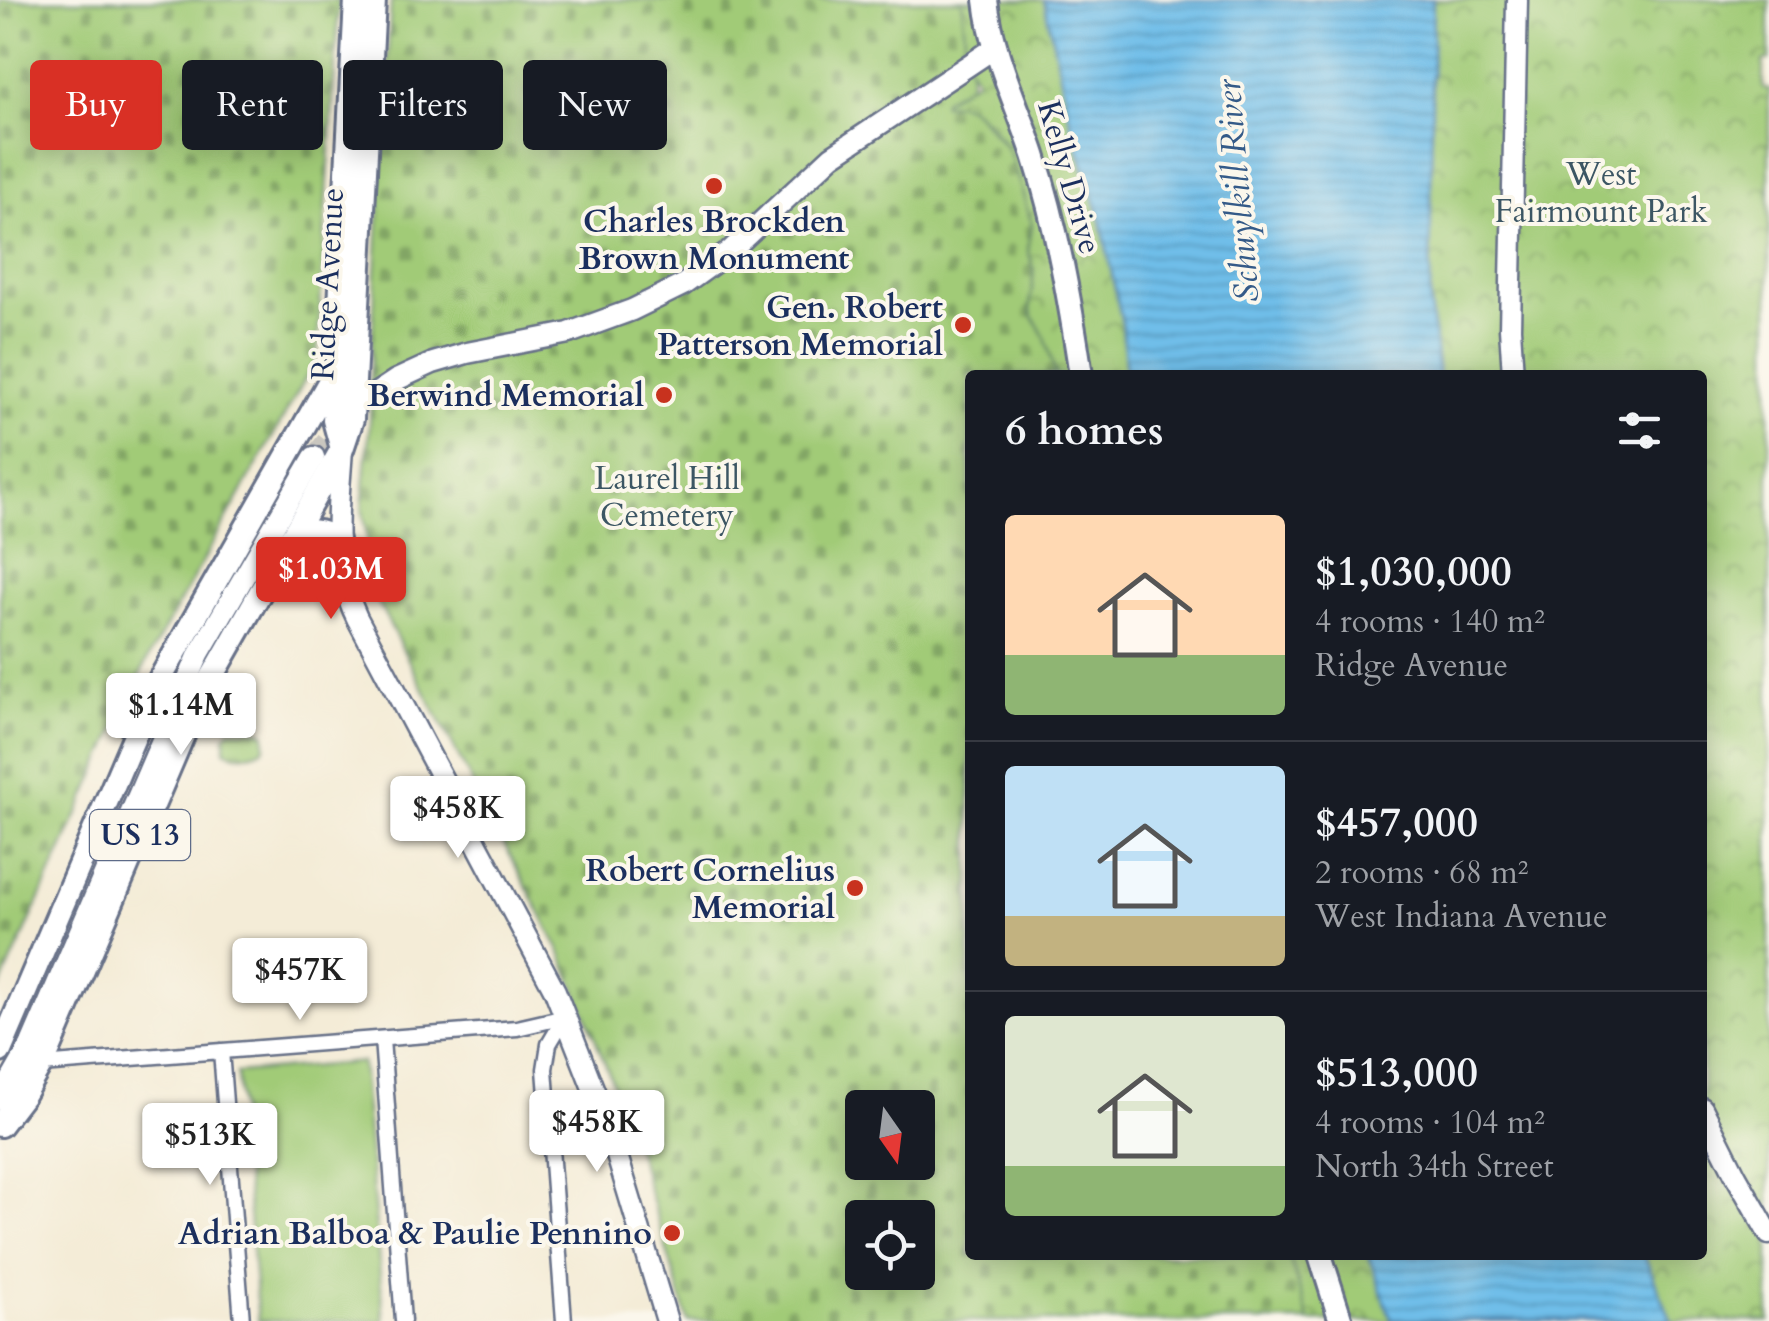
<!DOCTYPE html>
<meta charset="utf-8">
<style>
body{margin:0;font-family:Cardo,serif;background:#242831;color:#f1f3f6;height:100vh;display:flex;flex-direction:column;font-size:38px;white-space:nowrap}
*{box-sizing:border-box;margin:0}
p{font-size:32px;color:#9ea1a6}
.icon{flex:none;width:55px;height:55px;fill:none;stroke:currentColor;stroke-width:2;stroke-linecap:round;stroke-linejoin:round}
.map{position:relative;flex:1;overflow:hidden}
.details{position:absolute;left:965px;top:370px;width:742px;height:890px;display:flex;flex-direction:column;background:#171b24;border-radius:10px;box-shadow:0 5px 25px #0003}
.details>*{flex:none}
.banner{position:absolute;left:30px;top:60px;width:785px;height:90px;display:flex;gap:20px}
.needle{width:65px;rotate:166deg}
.fabs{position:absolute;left:845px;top:1090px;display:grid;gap:20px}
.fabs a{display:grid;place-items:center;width:90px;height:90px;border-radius:10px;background:#171b24;box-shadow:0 5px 25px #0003;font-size:50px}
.price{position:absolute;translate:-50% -85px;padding:0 22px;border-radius:10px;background:#fff;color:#222;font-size:32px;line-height:65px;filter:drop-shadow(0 2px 5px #0008)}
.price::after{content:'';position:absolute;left:50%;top:60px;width:30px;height:22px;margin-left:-15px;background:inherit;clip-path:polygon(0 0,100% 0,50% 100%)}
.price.selected{background:#d93025;color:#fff}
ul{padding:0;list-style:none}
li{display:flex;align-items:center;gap:30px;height:250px;padding:0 40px}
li+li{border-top:2px solid #363941}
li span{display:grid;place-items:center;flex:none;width:280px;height:200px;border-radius:10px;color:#555}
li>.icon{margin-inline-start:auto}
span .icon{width:120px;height:120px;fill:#fffc;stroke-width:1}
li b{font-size:42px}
h2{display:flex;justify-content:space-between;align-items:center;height:120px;padding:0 40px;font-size:42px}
.pill{padding:0 35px;border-radius:10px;background:#171b24;box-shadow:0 5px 25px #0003;font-size:35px;line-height:90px}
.pill.selected{background:#d93025;color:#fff}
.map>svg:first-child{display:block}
</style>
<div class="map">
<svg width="1769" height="1321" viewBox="0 0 1769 1321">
<defs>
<pattern id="cemetery-stones" width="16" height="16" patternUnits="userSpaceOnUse" patternTransform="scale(2.5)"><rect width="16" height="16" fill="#a1cb77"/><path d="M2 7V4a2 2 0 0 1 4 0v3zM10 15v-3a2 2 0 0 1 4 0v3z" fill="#82a565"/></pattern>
<pattern id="park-crowns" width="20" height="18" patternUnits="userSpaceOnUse" patternTransform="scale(2.5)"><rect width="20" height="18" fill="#a1cb77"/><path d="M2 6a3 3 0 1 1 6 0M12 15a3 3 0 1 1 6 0" fill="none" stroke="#82a565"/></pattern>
<pattern id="water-rules" width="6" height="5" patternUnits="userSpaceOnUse" patternTransform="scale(2.5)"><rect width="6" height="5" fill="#6fbee9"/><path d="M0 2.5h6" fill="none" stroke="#5a9bc0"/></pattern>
</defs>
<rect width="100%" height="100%" fill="#fbf7ec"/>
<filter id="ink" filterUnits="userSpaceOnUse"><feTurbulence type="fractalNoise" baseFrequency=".01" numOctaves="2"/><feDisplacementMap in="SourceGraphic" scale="20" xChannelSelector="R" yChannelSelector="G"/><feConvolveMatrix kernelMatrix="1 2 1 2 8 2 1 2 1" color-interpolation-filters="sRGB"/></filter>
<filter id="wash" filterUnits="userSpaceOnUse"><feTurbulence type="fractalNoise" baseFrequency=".0048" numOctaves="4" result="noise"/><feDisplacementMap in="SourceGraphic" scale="40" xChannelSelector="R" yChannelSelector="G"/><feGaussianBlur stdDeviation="2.25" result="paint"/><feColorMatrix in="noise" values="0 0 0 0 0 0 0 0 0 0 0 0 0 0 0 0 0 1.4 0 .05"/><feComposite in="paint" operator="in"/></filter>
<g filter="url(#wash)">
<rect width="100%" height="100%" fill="#f4ecd7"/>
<path fill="#a1cb77" stroke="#5e7d6a" stroke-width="2.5" d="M362 1062 384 1321H258L237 1073Z"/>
<path fill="url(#cemetery-stones)" stroke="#5e7d6a" stroke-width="2.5" fill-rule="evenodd" d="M0 0H339L317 358 145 664 0 988Z
M391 0H969L973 34 968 103 1012 154 1040 244 1065 375H970V1255H1289L1309 1321H688L628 1121 561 953 377 600 362 508 370 421V377ZM862 1108H918V1162H862ZM862 1218H918V1272H862Z"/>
<path fill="url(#park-crowns)" stroke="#5e7d6a" stroke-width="2.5" d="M962 0H1044L1071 125 1101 221 1122 324 1126 375H1056L1045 338 1032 315 1030 305 1034 270 1028 250 1032 224 1010 154C1003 140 982 114 969 107 961 102 952 103 943 104V100L977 79 958 50 965 40Z
M1433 0H1769V60L1763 61V88L1769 89V1321H1672L1644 1255H1702V375H1438L1430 304Z
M230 730H260L265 734V747C255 755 236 757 225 750V736Z
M1289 1255H1368L1392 1321H1309Z"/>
<path fill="url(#water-rules)" stroke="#4576a4" stroke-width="2.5" d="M1044 0H1433L1430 304 1438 375H1126L1122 323 1101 221 1071 125Z
M1368 1255H1644L1672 1321H1392Z"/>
</g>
<g filter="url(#ink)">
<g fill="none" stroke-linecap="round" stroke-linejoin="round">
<path stroke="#c9c6bf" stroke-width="20" stroke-dasharray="20 10" stroke-linecap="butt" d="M314 457 344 419"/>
<g stroke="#677188" stroke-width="19">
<path id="street" d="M382 1039 403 1321
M221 1051 242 1321
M41 1065 517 1028 565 1017
M564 1321 545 1069 549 1044 565 1017"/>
</g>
<g stroke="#677188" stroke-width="25">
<path id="secondary" d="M1513 375 1510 328 1517 0
M369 398 396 380 433 363 467 353 569 333 632 310 683 285 729 252 832 156 996 47
M342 449C338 512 329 560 357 618L555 991 609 1129 667 1321
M0 1099 30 1047 199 654 314 457
M1702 1108 1736 1176 1769 1234"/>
</g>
<g stroke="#677188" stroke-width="28">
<path id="primary" d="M986 0C992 54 1017 104 1034 155 1057 227 1070 301 1081 375
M342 449 334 420 356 0
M291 537C309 529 321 529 337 540
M0 1051 155 688 336 370
M0 1125 23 1095 49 1050 195 707 342 449 352 419 374 0
M1320 1255 1341 1321"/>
</g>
<use href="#street" stroke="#fff" stroke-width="14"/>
<use href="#secondary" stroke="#fff" stroke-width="20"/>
<use href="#primary" stroke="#fff" stroke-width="22"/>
</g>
</g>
<g fill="#c8321e" stroke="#fbf7ec" stroke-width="4">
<circle cx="714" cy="186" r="10"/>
<circle cx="963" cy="325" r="10"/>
<circle cx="664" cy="395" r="10"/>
<circle cx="855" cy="888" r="10"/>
<circle cx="672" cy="1233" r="10"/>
</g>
<g text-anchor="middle" stroke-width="8" stroke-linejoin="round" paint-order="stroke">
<rect fill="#fbf7ec" stroke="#5e6b89" stroke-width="2.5" x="90" y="810" width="100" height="50" rx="8"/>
<g font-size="30" font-weight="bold" fill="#1b2f5e">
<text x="140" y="845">US 13</text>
</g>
<g font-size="32" fill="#3c5664" stroke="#fbf7ec">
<text x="1601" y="185">West<tspan x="1601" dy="37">Fairmount Park</tspan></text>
<text x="667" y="489">Laurel Hill<tspan x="667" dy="37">Cemetery</tspan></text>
</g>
<g font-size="32" fill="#1b2f5e" stroke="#fbf7ec">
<text transform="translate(1070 177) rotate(74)" y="11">Kelly Drive</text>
<text transform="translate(327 284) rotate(-87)" y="11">Ridge Avenue</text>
</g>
<g font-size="32" font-weight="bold" fill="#1b2f5e" stroke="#fbf7ec" text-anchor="end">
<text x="714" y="232" text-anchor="middle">Charles Brockden<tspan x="714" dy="37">Brown Monument</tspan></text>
<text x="943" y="318">Gen. Robert<tspan x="943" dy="37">Patterson Memorial</tspan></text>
<text x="644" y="406">Berwind Memorial</text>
<text x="835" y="881">Robert Cornelius<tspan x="835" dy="37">Memorial</tspan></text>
<text x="652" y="1244">Adrian Balboa &amp; Paulie Pennino</text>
</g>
<g font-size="35" font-style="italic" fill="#345a88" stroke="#fbf7ec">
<text transform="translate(1237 191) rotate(-95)" y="12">Schuylkill River</text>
</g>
</g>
</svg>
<div class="fabs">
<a><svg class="needle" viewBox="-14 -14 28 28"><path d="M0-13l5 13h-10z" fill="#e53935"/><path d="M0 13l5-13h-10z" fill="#9ea1a6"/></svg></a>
<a><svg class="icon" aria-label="locate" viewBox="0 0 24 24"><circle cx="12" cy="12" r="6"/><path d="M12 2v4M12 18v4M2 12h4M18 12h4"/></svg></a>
</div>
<b class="price selected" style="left:331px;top:622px">$1.03M</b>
<b class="price" style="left:181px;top:758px">$1.14M</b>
<b class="price" style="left:458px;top:861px">$458K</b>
<b class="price" style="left:300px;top:1023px">$457K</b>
<b class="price" style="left:597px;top:1175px">$458K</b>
<b class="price" style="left:210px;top:1188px">$513K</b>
<div class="banner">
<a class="pill selected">Buy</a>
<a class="pill">Rent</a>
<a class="pill">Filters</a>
<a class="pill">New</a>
</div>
<section class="details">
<h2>6 homes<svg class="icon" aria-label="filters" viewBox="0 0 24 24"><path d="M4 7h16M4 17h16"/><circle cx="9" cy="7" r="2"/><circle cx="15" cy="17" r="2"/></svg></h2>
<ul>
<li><span style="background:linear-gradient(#ffd9b3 70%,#8fb573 0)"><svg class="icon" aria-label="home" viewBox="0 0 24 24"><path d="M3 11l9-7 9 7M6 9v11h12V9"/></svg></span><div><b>$1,030,000</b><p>4 rooms · 140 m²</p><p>Ridge Avenue</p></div></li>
<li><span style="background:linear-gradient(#bfe0f5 75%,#c2b280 0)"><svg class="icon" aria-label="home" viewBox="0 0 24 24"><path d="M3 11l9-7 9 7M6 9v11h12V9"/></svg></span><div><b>$457,000</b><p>2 rooms · 68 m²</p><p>West Indiana Avenue</p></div></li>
<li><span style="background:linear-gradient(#dfe7d0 75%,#8fb573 0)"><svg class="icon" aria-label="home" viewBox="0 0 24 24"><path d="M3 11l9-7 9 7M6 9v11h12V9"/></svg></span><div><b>$513,000</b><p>4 rooms · 104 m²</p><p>North 34th Street</p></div></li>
</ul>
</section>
</div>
